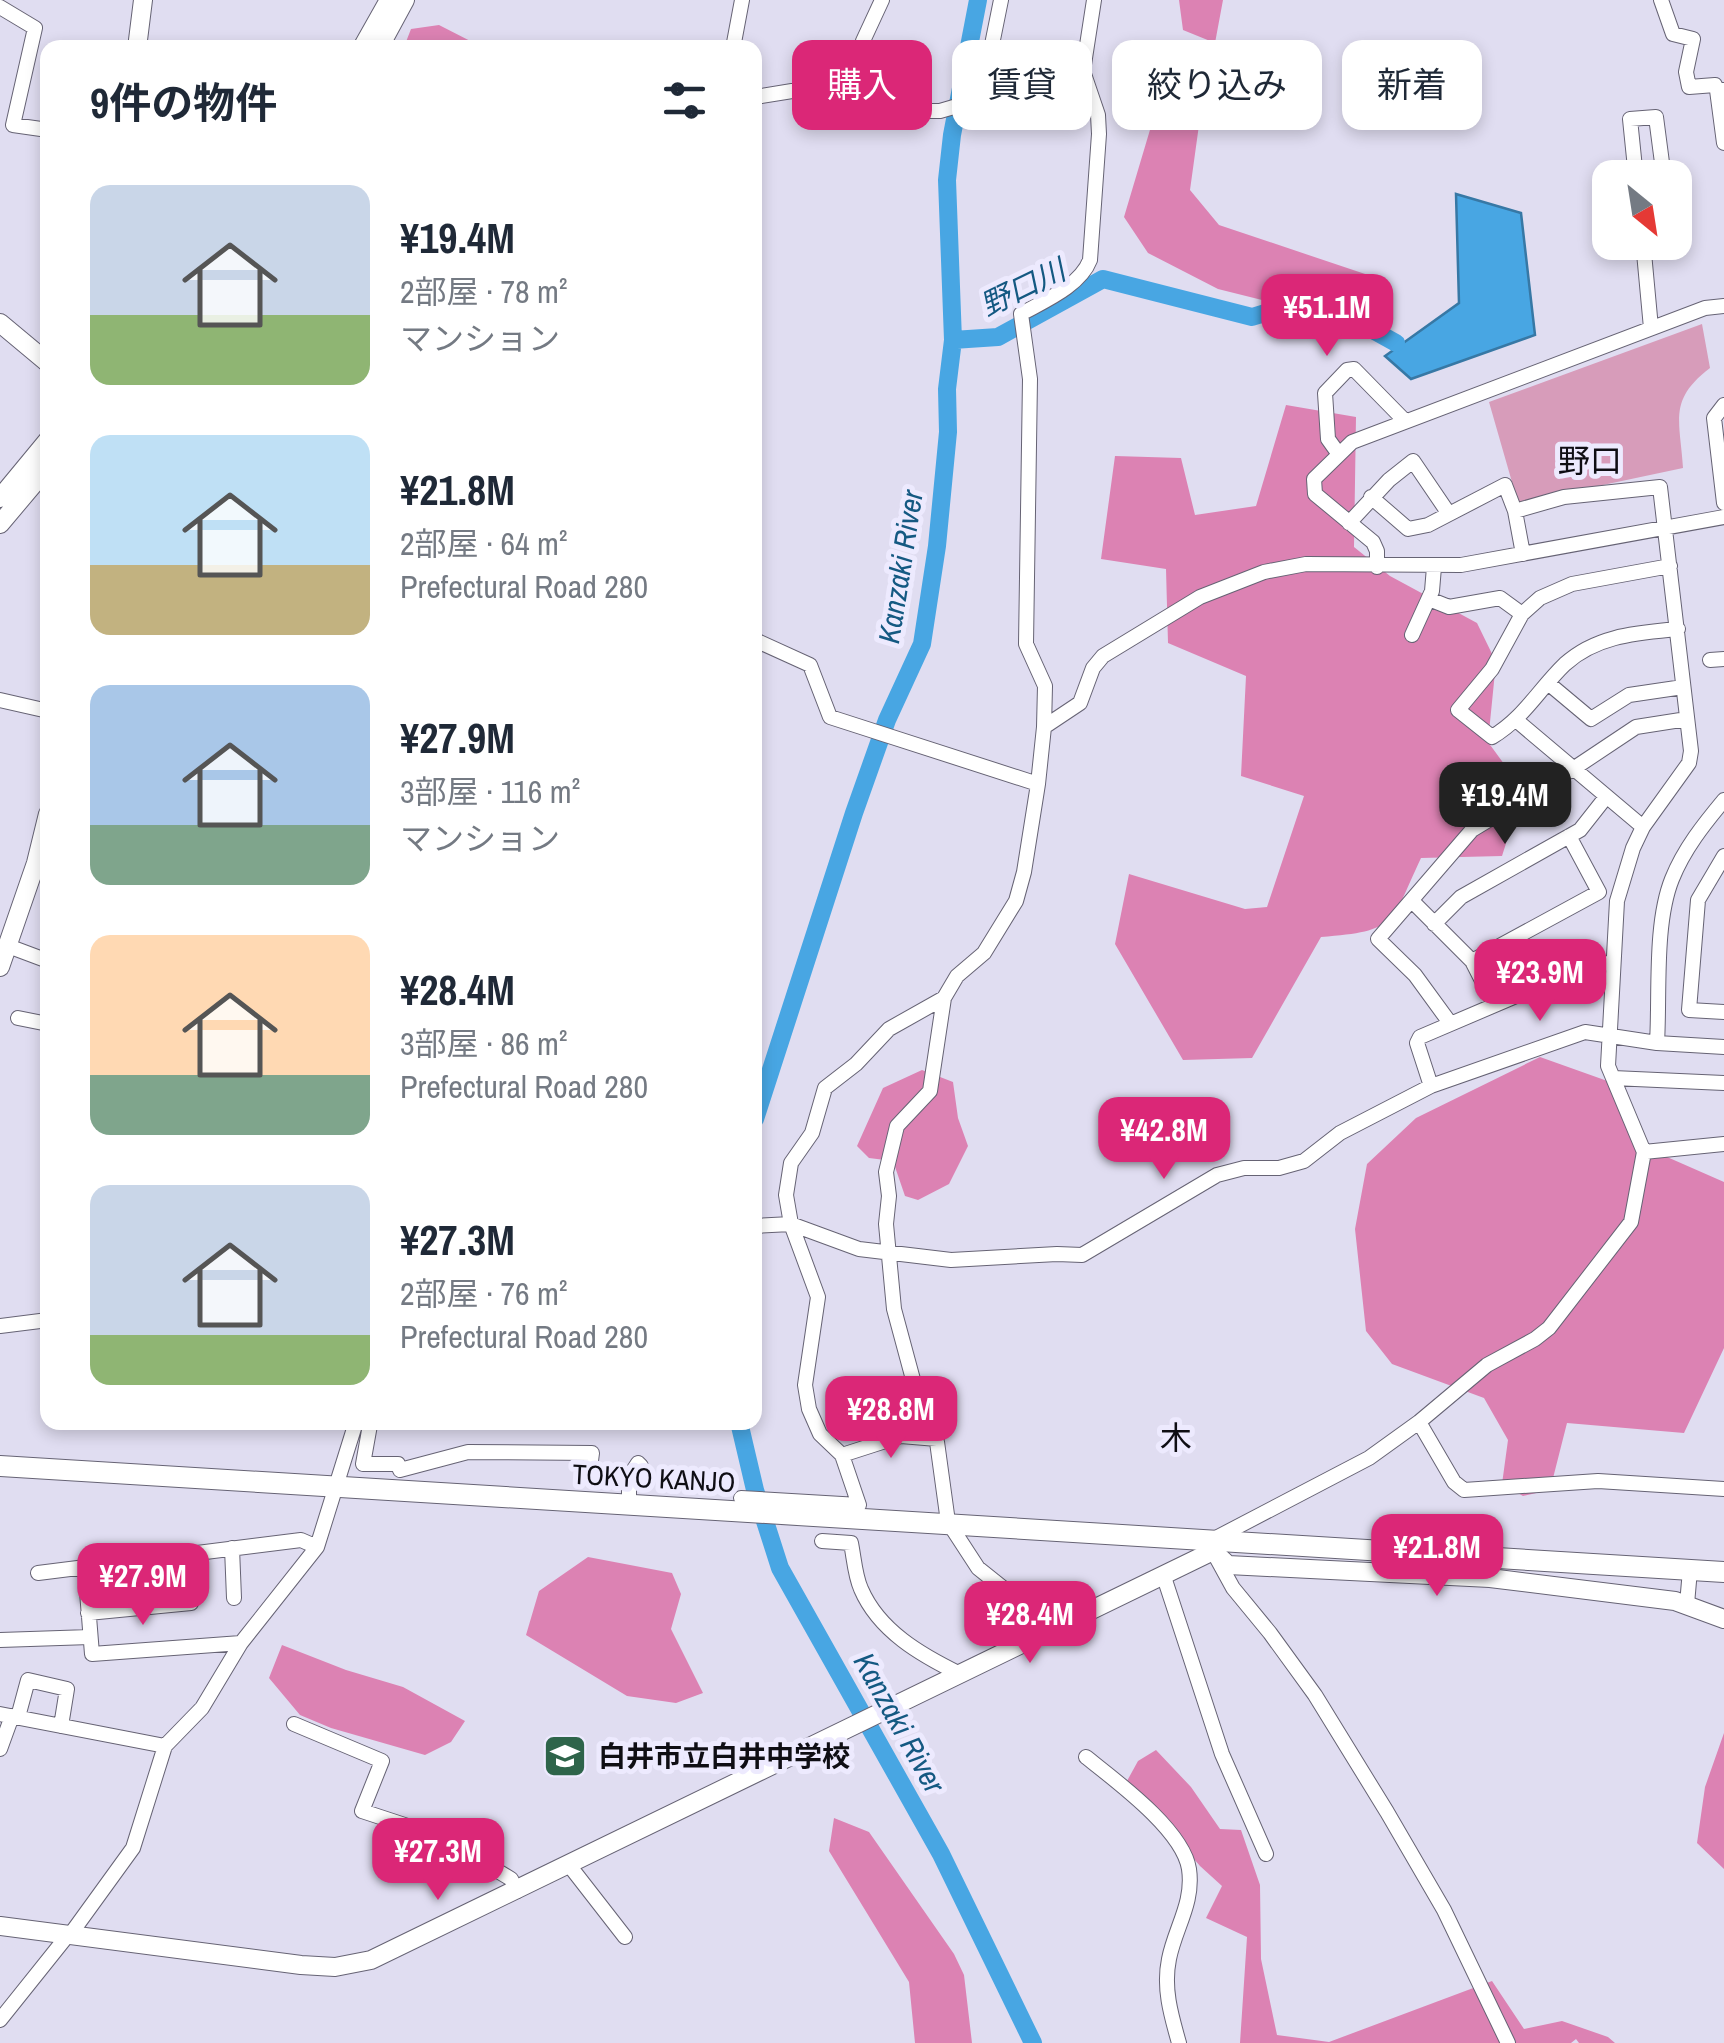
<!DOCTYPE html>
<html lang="ja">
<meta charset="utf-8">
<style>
body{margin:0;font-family:"Archivo Narrow","Noto Sans JP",sans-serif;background:#f2f2f3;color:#1f2937;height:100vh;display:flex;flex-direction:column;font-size:38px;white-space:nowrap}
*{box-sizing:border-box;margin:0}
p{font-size:32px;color:#747a83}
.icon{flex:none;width:55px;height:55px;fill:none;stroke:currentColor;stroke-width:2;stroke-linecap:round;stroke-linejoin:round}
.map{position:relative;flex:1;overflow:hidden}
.side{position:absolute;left:40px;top:40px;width:722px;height:1390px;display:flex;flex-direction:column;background:#fff;border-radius:20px;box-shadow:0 5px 15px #0003}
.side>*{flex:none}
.hud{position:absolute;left:792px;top:40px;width:780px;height:90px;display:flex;gap:20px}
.needle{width:65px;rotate:150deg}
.tools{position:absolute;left:1592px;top:160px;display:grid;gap:20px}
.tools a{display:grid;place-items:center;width:100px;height:100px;border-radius:20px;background:#fff;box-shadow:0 5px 15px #0003;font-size:50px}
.price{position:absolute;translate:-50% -85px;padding:0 22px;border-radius:20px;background:#db2777;color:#fff;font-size:32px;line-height:65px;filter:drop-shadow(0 2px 5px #0008)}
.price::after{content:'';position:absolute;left:50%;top:60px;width:30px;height:22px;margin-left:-15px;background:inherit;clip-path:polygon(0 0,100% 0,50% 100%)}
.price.on{background:#222;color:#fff}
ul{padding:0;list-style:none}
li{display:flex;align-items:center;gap:30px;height:250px;padding:0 50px}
li span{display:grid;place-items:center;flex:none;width:280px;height:200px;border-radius:20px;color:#555}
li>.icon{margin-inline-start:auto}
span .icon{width:120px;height:120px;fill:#fffc;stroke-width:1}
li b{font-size:42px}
h2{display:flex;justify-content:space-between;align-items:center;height:120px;padding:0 50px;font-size:42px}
.tag{padding:0 35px;border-radius:20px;background:#fff;box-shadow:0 5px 15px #0003;font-size:35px;line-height:90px}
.tag.on{background:#db2777;color:#fff}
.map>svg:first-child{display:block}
</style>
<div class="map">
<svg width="1724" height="2043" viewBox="0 0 1724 2043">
<rect width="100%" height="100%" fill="#e0ddf1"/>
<path fill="#d79cba" d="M1702 324 1710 368C1668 400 1680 420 1683 468L1518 503 1489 402Z"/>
<path fill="#dc82b3" d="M1179 0H1223L1215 43 1183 30Z
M439 25 482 47H404L411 29Z
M1203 96 1190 190 1219 225 1383 280 1362 325 1218 289 1148 253 1124 217 1155 113Z
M1286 405 1356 417 1354 547 1390 576 1477 623 1496 662 1488 742 1523 790 1502 856 1421 858C1390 924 1398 931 1321 937L1252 1058 1183 1060 1115 944 1129 874 1245 909 1267 907 1304 796 1241 776 1246 676 1168 643 1166 569 1101 559 1115 456 1181 458 1195 515 1256 506Z
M1540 1057 1613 1083 1642 1146 1724 1182V1348L1684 1433 1567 1423 1550 1490 1523 1496 1502 1484 1508 1440 1484 1398 1392 1364 1366 1331 1355 1229 1367 1164 1416 1118Z
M922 1070 953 1082 958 1118 968 1146 949 1184 918 1200 905 1196 893 1161 869 1158 857 1146 883 1088Z
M588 1557 672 1573 681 1594 671 1629 703 1693 676 1703 627 1696 526 1635 539 1591Z
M282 1645 346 1670 403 1687 465 1721 451 1742 425 1755 331 1728 300 1715 269 1678Z
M1724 1733V1869L1697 1843 1705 1787Z
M1156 1750 1191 1787 1220 1829 1241 1830 1260 1885 1261 1959 1277 2035 1329 2042 1492 1981 1524 2029 1562 2021 1608 2037 1615 2043H1579L1576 2039 1571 2043H1240L1247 1937 1206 1918 1222 1886 1200 1866 1127 1781 1138 1761Z
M834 1818 869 1832 954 1954 964 1975 972 2043H915L909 1982 829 1851Z"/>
<path fill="#48a6e3" stroke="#3778a5" stroke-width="2.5" d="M1456 194 1521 213 1535 335 1411 379 1385 356 1459 303Z"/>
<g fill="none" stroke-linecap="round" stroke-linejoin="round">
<path stroke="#48a6e3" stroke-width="18" d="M953 340 998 337 1103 279 1252 317 1315 298 1396 343
M755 1119 854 813 887 720 922 644 937 546 948 432 947 389 953 340 947 180 952 135 978 0
M739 1422 755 1490 780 1568 941 1854 1033 2043"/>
<g stroke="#666374" stroke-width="16">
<path id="minor" d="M1661 0 1673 34 1693 39 1686 72 1689 87 1715 85 1717 90H1724
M0 7 35 28 13 125 48 130
M733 48 742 0
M1717 90 1724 143
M852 94 863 41 882 0
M755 97 792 91 852 94 926 111H940L981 99 1027 72 1083 71
M981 99 1001 0
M1636 178 1630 119 1656 117 1664 178
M1643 242 1651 328
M1724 405 1714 418 1724 503
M1338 453 1328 439 1325 393 1347 370 1354 369 1404 420
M1371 497 1408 529 1428 525 1505 485 1515 511 1523 554
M1515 511 1564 497 1660 487 1691 751 1689 763 1643 827 1633 848 1617 901 1608 1066 1644 1152 1724 1144
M1349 523 1389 480 1413 461 1449 514
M1670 566 1572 584 1540 598 1522 614 1492 669 1458 710 1492 737C1524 718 1539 689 1565 664 1597 635 1638 633 1678 629
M1377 567V551L1373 542 1315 494 1314 479 1352 442 1705 308 1724 306
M1429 599 1449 607 1500 598 1522 614
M1412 635 1432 591 1434 567
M755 640 810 665 830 717 1038 784
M1710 660 1724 659
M1548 683 1591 719 1629 695 1683 687
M0 700 48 711
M1516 720 1643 827
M1044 727 1080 703 1093 668 1103 656 1200 597 1264 572 1306 564 1461 565 1724 517
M1724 856 1698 900 1689 1010 1724 1012
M1413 902 1472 961 1494 1004
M1434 924 1461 897 1580 830 1606 797
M8 946 48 961
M1472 961 1599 892 1569 836
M18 1018 48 1024
M1450 1023 1415 975 1378 939 1472 830 1573 769 1636 727 1687 719
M1657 1043C1660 994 1654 924 1672 879 1684 849 1704 824 1724 800
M1613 1078 1724 1083
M1431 1086 1417 1043 1420 1037 1591 964 1612 963
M755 1226 791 1224 859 1249 951 1260 1057 1254 1082 1255 1217 1175 1244 1168H1279L1304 1161 1340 1133 1431 1086 1585 1032 1657 1043 1724 1047
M0 1326 48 1320
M360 1422 370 1425 363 1464H398L400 1470 468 1452 592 1453 589 1476 629 1477 638 1463 641 1466 629 1484V1504
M1419 1422 1454 1482 1464 1490 1598 1481 1724 1489
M842 1455 901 1436 937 1439
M741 1498 859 1505 842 1455 820 1434 809 1409 805 1385 818 1297 791 1224 786 1195 791 1163 812 1133 825 1088 856 1064 889 1029 944 998
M1214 1539 1369 1458 1419 1422 1487 1365 1535 1339 1549 1328 1631 1222 1644 1152
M822 1541 851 1543C854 1558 855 1576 861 1589 879 1631 921 1655 960 1674
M232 1548 234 1598
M1216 1557 1233 1588 1270 1633 1315 1695 1387 1812 1444 1910 1508 2043
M85 1567 92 1654 241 1643
M38 1573 301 1540 317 1547
M1163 1574 1222 1754 1266 1854
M1687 1604 1690 1570
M88 1613 191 1603 187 1554
M1053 1628 978 1568 948 1522 934 1420 918 1398 894 1309 886 1224 889 1196 886 1172 897 1126 930 1091 944 998 957 976 984 953 1016 901 1024 872 1038 784 1044 727 1045 686 1026 644 1030 379 1021 314C1044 301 1080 286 1090 260L1099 134 1098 115 1083 71 1094 0
M0 1640 90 1637
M0 1714 165 1746
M18 1717 28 1680 67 1689 61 1726
M294 1724 382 1761 362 1811 441 1837 511 1879 517 1891
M0 1749 12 1716
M1086 1757C1116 1781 1183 1830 1189 1869 1194 1903 1175 1928 1169 1959 1163 1988 1171 2015 1179 2043
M569 1865 625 1937
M70 1935 133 1848 165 1746 202 1708 241 1643 317 1547 356 1422
M0 2020 68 1935"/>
</g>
<g stroke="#666374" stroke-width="20">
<path id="major" d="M137 48 143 0
M362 48 389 0
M379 48 405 0
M0 323 48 363
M0 498 48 440
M0 524 48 467
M0 967 36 863 48 814
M1213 1551 1228 1565 1490 1578 1675 1601 1724 1619
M0 1926 301 1965 335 1967 371 1960 1213 1551"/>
</g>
<g stroke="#666374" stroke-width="22">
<path id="highway" d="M0 1466 1724 1572"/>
</g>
<use href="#minor" stroke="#fff" stroke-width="14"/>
<use href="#major" stroke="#fff" stroke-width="18"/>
<use href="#highway" stroke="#fff" stroke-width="20"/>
</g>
<defs>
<g id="school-square" transform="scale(2.25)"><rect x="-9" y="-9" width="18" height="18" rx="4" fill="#2e644a" stroke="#edeafe"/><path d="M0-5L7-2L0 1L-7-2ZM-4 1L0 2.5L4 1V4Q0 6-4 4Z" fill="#fff"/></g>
</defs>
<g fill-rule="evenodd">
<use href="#school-square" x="565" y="1756"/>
</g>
<g text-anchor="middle" stroke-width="10" stroke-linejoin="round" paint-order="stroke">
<g font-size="28" fill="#0f0e14" stroke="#edeafe">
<text transform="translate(654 1478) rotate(3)" y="10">TOKYO KANJO</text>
</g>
<g font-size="28" font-weight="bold" fill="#0f0e14" stroke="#edeafe" text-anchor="start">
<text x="598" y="1766">白井市立白井中学校</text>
</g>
<g font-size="30" font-style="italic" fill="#145982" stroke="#edeafe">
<text transform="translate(1023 288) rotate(-26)" y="10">野口川</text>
<text transform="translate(901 567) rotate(-81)" y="10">Kanzaki River</text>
<text transform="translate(899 1723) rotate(61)" y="10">Kanzaki River</text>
</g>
<g font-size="32" fill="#0f0e14" stroke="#edeafe">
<text x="1590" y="472">野口</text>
<text x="1176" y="1449">木</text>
</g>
</g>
</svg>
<div class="tools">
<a><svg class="needle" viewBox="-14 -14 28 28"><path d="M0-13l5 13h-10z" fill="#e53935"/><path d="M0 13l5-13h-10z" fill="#747a83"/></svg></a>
</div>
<b class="price" style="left:1327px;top:359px">¥51.1M</b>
<b class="price on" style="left:1505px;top:847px">¥19.4M</b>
<b class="price" style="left:1540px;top:1024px">¥23.9M</b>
<b class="price" style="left:1164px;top:1182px">¥42.8M</b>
<b class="price" style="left:891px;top:1461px">¥28.8M</b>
<b class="price" style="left:1437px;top:1599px">¥21.8M</b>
<b class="price" style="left:143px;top:1628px">¥27.9M</b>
<b class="price" style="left:1030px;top:1666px">¥28.4M</b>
<b class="price" style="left:438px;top:1903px">¥27.3M</b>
<div class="hud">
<a class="tag on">購入</a>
<a class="tag">賃貸</a>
<a class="tag">絞り込み</a>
<a class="tag">新着</a>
</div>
<section class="side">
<h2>9件の物件<svg class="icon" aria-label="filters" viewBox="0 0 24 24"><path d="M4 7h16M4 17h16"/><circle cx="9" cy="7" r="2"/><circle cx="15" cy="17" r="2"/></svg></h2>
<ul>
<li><span style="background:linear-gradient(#c9d6e8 65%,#8fb573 0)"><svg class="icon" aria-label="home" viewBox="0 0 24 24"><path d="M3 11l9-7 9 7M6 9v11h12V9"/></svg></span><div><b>¥19.4M</b><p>2部屋 · 78 m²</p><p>マンション</p></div></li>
<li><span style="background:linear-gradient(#bfe0f5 65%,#c2b280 0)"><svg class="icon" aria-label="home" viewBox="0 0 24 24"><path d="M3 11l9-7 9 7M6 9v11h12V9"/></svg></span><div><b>¥21.8M</b><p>2部屋 · 64 m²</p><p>Prefectural Road 280</p></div></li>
<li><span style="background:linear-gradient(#a9c7e8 70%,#7fa58c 0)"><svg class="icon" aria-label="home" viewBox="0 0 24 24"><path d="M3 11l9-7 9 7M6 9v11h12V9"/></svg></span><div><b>¥27.9M</b><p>3部屋 · 116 m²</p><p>マンション</p></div></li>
<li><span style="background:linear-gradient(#ffd9b3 70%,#7fa58c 0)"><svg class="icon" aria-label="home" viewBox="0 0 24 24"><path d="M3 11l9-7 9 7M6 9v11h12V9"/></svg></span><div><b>¥28.4M</b><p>3部屋 · 86 m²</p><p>Prefectural Road 280</p></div></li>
<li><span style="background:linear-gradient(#c9d6e8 75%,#8fb573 0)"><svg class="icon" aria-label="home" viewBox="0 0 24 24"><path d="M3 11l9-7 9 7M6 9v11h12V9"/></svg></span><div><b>¥27.3M</b><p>2部屋 · 76 m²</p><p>Prefectural Road 280</p></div></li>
</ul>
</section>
</div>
